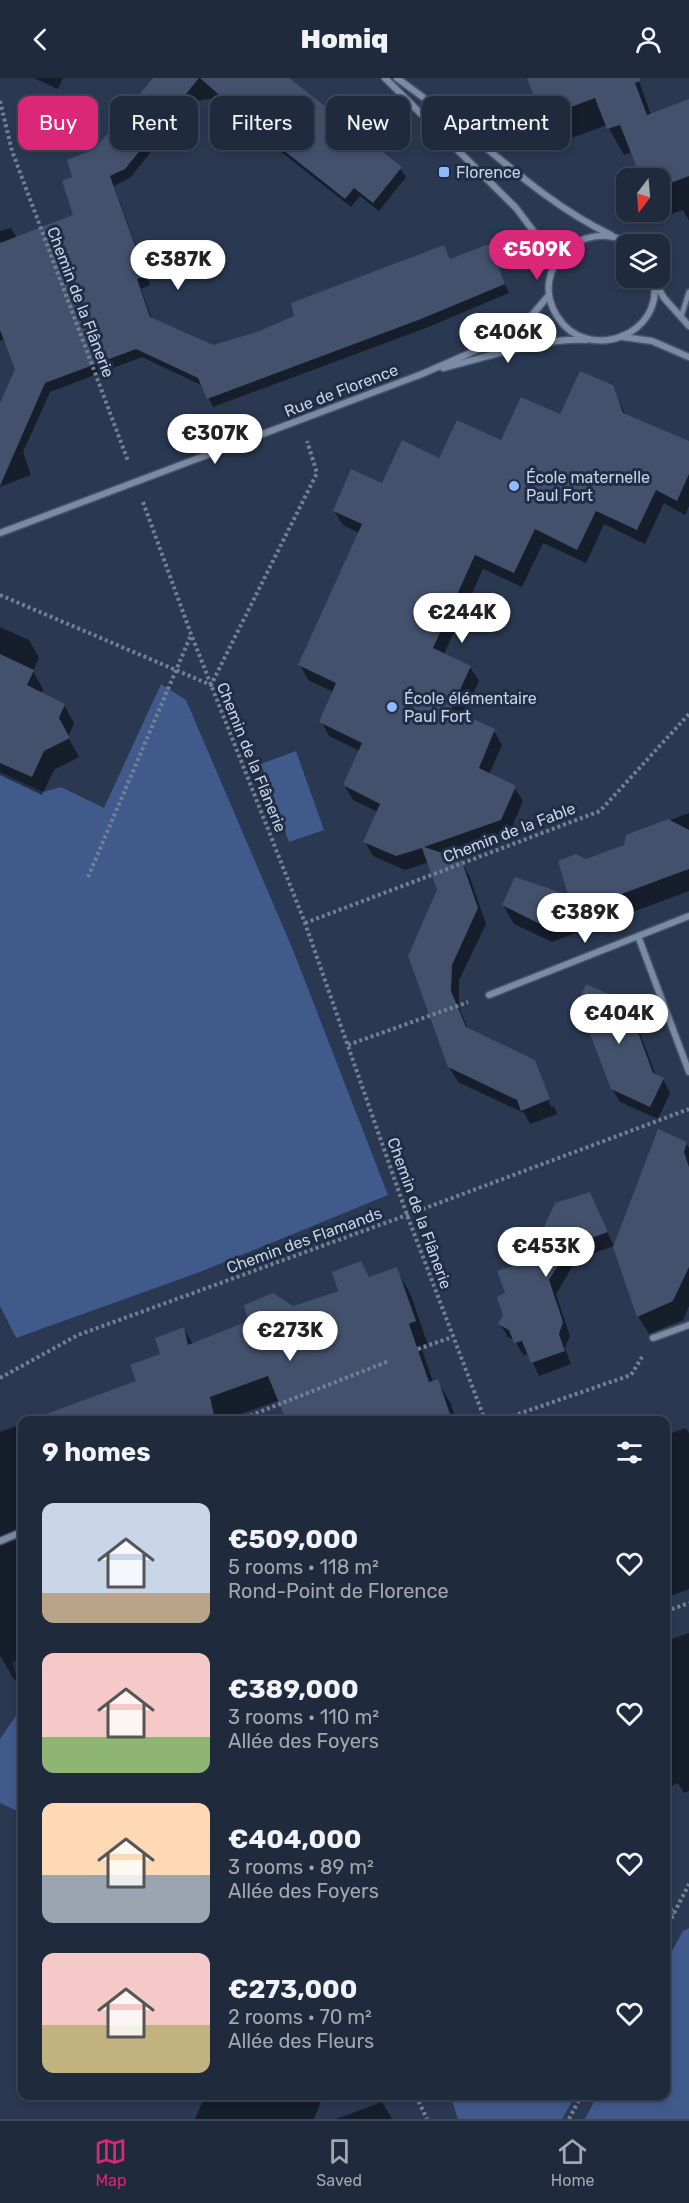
<!DOCTYPE html>
<meta charset="utf-8">
<style>
body{margin:0;font-family:Rubik,sans-serif;background:#283244;color:#f1f3f6;height:100vh;display:flex;flex-direction:column;font-size:22px;white-space:nowrap}
*{box-sizing:border-box;margin:0}
p{font-size:20px;color:#a2a7b0}
.icon{flex:none;width:33px;height:33px;fill:none;stroke:currentColor;stroke-width:2;stroke-linecap:round;stroke-linejoin:round}
.map{position:relative;flex:1;overflow:hidden}
.sheet{position:absolute;left:18px;top:1338px;width:652px;height:684px;display:flex;flex-direction:column;background:#202a3d;border-radius:12px;box-shadow:0 3px 9px #0003,0 0 0 2px #3d4657}
.sheet>*{flex:none}
.guide{position:absolute;left:18px;top:18px;width:654px;height:54px;display:flex;gap:12px}
.needle{width:39px;rotate:196deg}
.controls{position:absolute;left:616px;top:90px;display:grid;gap:12px}
.controls a{display:grid;place-items:center;width:54px;height:54px;border-radius:12px;background:#202a3d;box-shadow:0 3px 9px #0003,0 0 0 2px #3d4657;font-size:30px}
.price{position:absolute;translate:-50% -51px;padding:0 14px;border-radius:21px;background:#fff;color:#222;font-size:20px;line-height:39px;filter:drop-shadow(0 2px 3px #0008)}
.price::after{content:'';position:absolute;left:50%;top:36px;width:18px;height:14px;margin-left:-9px;background:inherit;clip-path:polygon(0 0,100% 0,50% 100%)}
.price.selected{background:#db2777;color:#fff}
ul{padding:0;list-style:none}
li{display:flex;align-items:center;gap:18px;height:150px;padding:0 24px}
li span{display:grid;place-items:center;flex:none;width:168px;height:120px;border-radius:12px;color:#555}
li>.icon{margin-inline-start:auto}
span .icon{width:72px;height:72px;fill:#fffc;stroke-width:1}
li b{font-size:26px}
h2{display:flex;justify-content:space-between;align-items:center;height:72px;padding:0 24px;font-size:26px}
.tag{padding:0 21px;border-radius:12px;background:#202a3d;box-shadow:0 3px 9px #0003,0 0 0 2px #3d4657;font-size:21px;line-height:54px}
.tag.selected{background:#db2777;color:#fff}
header{display:flex;justify-content:space-between;align-items:center;height:78px;padding:0 24px;background:#202a3d;font-size:27px;font-weight:800}
.tab-bar{display:flex;justify-content:space-around;align-items:center;height:84px;border-top:2px solid #3d4657;background:#202a3d;font-size:16px;color:#a2a7b0}
.tab-bar a{display:grid;justify-items:center;gap:3px}
.tab-bar .selected{color:#db2777}
.map>svg:first-child{display:block}
</style>
<header><svg class="icon" aria-label="back" viewBox="0 0 24 24"><path d="M15 5l-7 7 7 7"/></svg>Homiq<svg class="icon" aria-label="person" viewBox="0 0 24 24"><circle cx="12" cy="8" r="4"/><path d="M4 21q1-7 8-7t8 7"/></svg></header>
<div class="map">
<svg width="689" height="2041" viewBox="0 0 689 2041">
<rect width="100%" height="100%" fill="#2a3851"/>
<path fill="#405a8c" d="M161 606 186 622 293 872 388 1117 200 1194 16 1260 0 1228V694L43 714 61 709 104 730Z
M296 673 324 752 289 764 261 686Z
M22 1580V1612L12 1584Z
M22 1629V1735L0 1725V1661Z
M689 1850V2041H585L597 2018H666V1884L683 1853Z
M459 2018H575L562 2041H458L451 2020Z"/>
<path fill="#0007" d="M34 0H63L58 11Z
M155 0H270L400 90 406 99 379 133 360 118 351 129 270 65 219 20 192 23 130 100 114 108 150 207 141 211 152 241 213 269 257 256 488 168 509 215 426 250 213 329 203 308 142 279 50 314 23 374 31 397 0 409V327L16 291 5 261 0 263V153L11 150 17 160 75 137 74 100Z
M529 0H638L651 37 689 22V143L683 132 663 139 660 134V100H643L632 74 624 77 607 47 558 65 543 39Z
M612 308 626 338 689 365V428L685 437 664 425 645 466 604 446 586 485 543 465 522 509 483 491 444 576 470 589 479 603 462 638 494 653 502 667 489 697 514 709 523 723 509 756 447 778 460 782 469 797 486 846 459 902V929L468 951 534 983 540 994H538L551 1029 554 1028 557 1036 530 1046 524 1035 458 1004 449 989 439 812 429 784 405 792 373 778 365 764 378 734 353 722 344 707 360 673 329 658 321 643 333 614 308 602 300 587 359 455 343 447 334 433 382 407 440 382 502 364 561 338Z
M0 549 29 562 39 580 33 593 43 611 42 616 64 627 74 645 68 659 79 679 54 692 42 717 0 697Z
M689 735V813L552 864 514 846 503 827 570 819 586 783 626 768 628 758Z
M626 925 634 939 656 998 663 1001 670 1015 658 1041 620 1024 612 1010 590 951 582 947 575 934Z
M686 1065 689 1070V1228L683 1242 649 1256 638 1238Z
M589 1116 614 1168 577 1181 556 1216 570 1258 565 1270 571 1286 539 1298 529 1276 523 1277 515 1263 508 1259 500 1246 504 1237 507 1216 529 1184Z
M396 1191 410 1215 428 1267 421 1269 433 1304 437 1302 451 1326 456 1342H289L283 1321 224 1342H31L138 1304 184 1251 193 1266Z
M22 1346V1599L14 1602 0 1577V1354Z
M686 1350 689 1355V1511L666 1520V1357Z
M689 1555V1713L684 1715 678 1705 666 1710V1563Z
M205 2018H323L314 2041H195Z
M382 2024 392 2041H336Z"/>
<path fill="#43516c" d="M153 0H199L125 91 110 98 146 198 137 201 150 239 213 267 257 254 294 238 291 225 444 167 450 181 489 166 505 206 421 241 207 321 198 300 136 271 45 305 0 408V325L15 291 0 252V165L73 137 62 103 72 99 67 82 95 71Z
M200 0H289L402 89 373 125 354 110 345 121 263 56Z
M527 0H640V3L635 5 647 37 689 21V98L660 109V100H641L620 47 607 51 595 20 542 40Z
M580 293 613 307 623 335 689 363V396L677 423 656 412 637 452 596 433 577 472 535 451 514 495 475 477 433 570 471 588 451 631 495 651 479 690 516 708 501 742 424 769 461 781 478 830 452 887 451 913 466 949 535 982 550 1021 521 1033 517 1022 448 989 408 878 437 812 422 770 396 778 363 764 380 726 343 707 362 665 319 644 336 605 298 587 362 446 333 433 351 391 382 405 402 362 439 380 457 342 501 362 521 319 560 336Z
M0 576 34 592 27 607 65 626 59 640 70 660 44 673 32 699 0 685Z
M668 741 689 752V791L540 846 502 827 515 799 568 817 558 783 576 776 586 781 624 767 626 757Z
M586 906 627 924 653 995 664 1000 650 1029 611 1011 584 940 573 934Z
M658 1051 687 1064 684 1074 689 1089V1189L673 1223 637 1239 613 1169Z
M590 1114 608 1154 570 1168 549 1202 563 1244 559 1256 565 1273 531 1285 522 1263 514 1265 509 1252 498 1246 503 1237 497 1219 505 1215 497 1193 528 1183 555 1125Z
M361 1183 369 1199 397 1189 416 1243 409 1246 429 1304 438 1301 452 1342H286L268 1298 210 1319 215 1342H38V1339L136 1303 130 1287 160 1276 155 1260 184 1249 188 1267 248 1243 244 1227 273 1215 293 1228 338 1213 332 1194Z"/>
<g fill="none" stroke-linecap="round" stroke-linejoin="round">
<g stroke="#47546b" stroke-width="8">
<path id="lane" d="M681 239 689 214"/>
</g>
<g stroke="#47546b" stroke-width="9">
<path id="street" d="M385 0 516 130 544 167 552 191
M397 0C421 18 445 35 467 54 513 92 557 131 611 157
M630 166C584 137 527 191 557 238 587 287 667 256 653 200
M656 206 664 220 689 248
M623 259 652 263 689 279
M443 290C489 279 538 260 586 262
M0 455 422 296 495 264 513 254 527 243 549 217
M638 858 689 994
M489 917 689 838
M653 1260 689 1247
M0 1463 22 1454"/>
</g>
<path stroke="#737f94" stroke-width="4" stroke-dasharray="3 3" stroke-linecap="butt" d="M0 23 12 73 128 383
M143 424 191 556 305 845 407 1137 485 1342
M0 517 211 607 317 395 307 363
M88 799 191 557
M305 845 600 733 689 636
M348 967 468 924
M418 1271 452 1259
M0 1300 78 1257 407 1137 689 1031
M239 1342 389 1283
M501 1342 631 1297 642 1279
M666 1533 689 1525
M666 1819 673 1837
M666 1851 689 1806
M416 2018 427 2041
M569 2041 581 2018"/>
<use href="#lane" stroke="#7c8aa4" stroke-width="4.5"/>
<use href="#street" stroke="#7c8aa4" stroke-width="6"/>
</g>
<g fill="#92b7fd" stroke="#202d46" stroke-width="2">
<rect x="438" y="88" width="12" height="12" rx="3"/>
<circle cx="514" cy="408" r="6"/>
<circle cx="392" cy="629" r="6"/>
</g>
<g text-anchor="middle" stroke-width="6" stroke-linejoin="round" paint-order="stroke">
<g font-size="16" fill="#cad3e3" stroke="#202d46" text-anchor="start">
<text x="456" y="100">Florence</text>
<text x="526" y="405">École maternelle<tspan x="526" dy="18">Paul Fort</tspan></text>
<text x="404" y="626">École élémentaire<tspan x="404" dy="18">Paul Fort</tspan></text>
</g>
<g font-size="16" fill="#cad3e3" stroke="#202d46">
<text transform="translate(81 224) rotate(69)" y="6">Chemin de la Flânerie</text>
<text transform="translate(341 312) rotate(-21)" y="6">Rue de Florence</text>
<text transform="translate(252 679) rotate(68)" y="6">Chemin de la Flânerie</text>
<text transform="translate(509 754) rotate(-21)" y="6">Chemin de la Fable</text>
<text transform="translate(420 1135) rotate(70)" y="6">Chemin de la Flânerie</text>
<text transform="translate(304 1162) rotate(-20)" y="6">Chemin des Flamands</text>
</g>
</g>
</svg>
<div class="controls">
<a><svg class="needle" viewBox="-14 -14 28 28"><path d="M0-13l5 13h-10z" fill="#e53935"/><path d="M0 13l5-13h-10z" fill="#a2a7b0"/></svg></a>
<a><svg class="icon" aria-label="layers" viewBox="0 0 24 24"><path d="M12 4l9 5-9 5-9-5zM3 14l9 5 9-5"/></svg></a>
</div>
<b class="price selected" style="left:537px;top:203px">€509K</b>
<b class="price" style="left:178px;top:213px">€387K</b>
<b class="price" style="left:508px;top:286px">€406K</b>
<b class="price" style="left:215px;top:387px">€307K</b>
<b class="price" style="left:462px;top:566px">€244K</b>
<b class="price" style="left:585px;top:866px">€389K</b>
<b class="price" style="left:619px;top:967px">€404K</b>
<b class="price" style="left:546px;top:1200px">€453K</b>
<b class="price" style="left:290px;top:1284px">€273K</b>
<div class="guide">
<a class="tag selected">Buy</a>
<a class="tag">Rent</a>
<a class="tag">Filters</a>
<a class="tag">New</a>
<a class="tag">Apartment</a>
</div>
<section class="sheet">
<h2>9 homes<svg class="icon" aria-label="filters" viewBox="0 0 24 24"><path d="M4 7h16M4 17h16"/><circle cx="9" cy="7" r="2"/><circle cx="15" cy="17" r="2"/></svg></h2>
<ul>
<li><span style="background:linear-gradient(#c9d6e8 75%,#b9a48a 0)"><svg class="icon" aria-label="home" viewBox="0 0 24 24"><path d="M3 11l9-7 9 7M6 9v11h12V9"/></svg></span><div><b>€509,000</b><p>5 rooms · 118 m²</p><p>Rond-Point de Florence</p></div><svg class="icon" aria-label="heart" viewBox="0 0 24 24"><path d="M12 20l-8-8c-3-5 5-10 8-4 3-6 11-1 8 4z"/></svg></li>
<li><span style="background:linear-gradient(#f6c9c9 70%,#8fb573 0)"><svg class="icon" aria-label="home" viewBox="0 0 24 24"><path d="M3 11l9-7 9 7M6 9v11h12V9"/></svg></span><div><b>€389,000</b><p>3 rooms · 110 m²</p><p>Allée des Foyers</p></div><svg class="icon" aria-label="heart" viewBox="0 0 24 24"><path d="M12 20l-8-8c-3-5 5-10 8-4 3-6 11-1 8 4z"/></svg></li>
<li><span style="background:linear-gradient(#ffd9b3 60%,#9aa5b1 0)"><svg class="icon" aria-label="home" viewBox="0 0 24 24"><path d="M3 11l9-7 9 7M6 9v11h12V9"/></svg></span><div><b>€404,000</b><p>3 rooms · 89 m²</p><p>Allée des Foyers</p></div><svg class="icon" aria-label="heart" viewBox="0 0 24 24"><path d="M12 20l-8-8c-3-5 5-10 8-4 3-6 11-1 8 4z"/></svg></li>
<li><span style="background:linear-gradient(#f6c9c9 60%,#c2b280 0)"><svg class="icon" aria-label="home" viewBox="0 0 24 24"><path d="M3 11l9-7 9 7M6 9v11h12V9"/></svg></span><div><b>€273,000</b><p>2 rooms · 70 m²</p><p>Allée des Fleurs</p></div><svg class="icon" aria-label="heart" viewBox="0 0 24 24"><path d="M12 20l-8-8c-3-5 5-10 8-4 3-6 11-1 8 4z"/></svg></li>
</ul>
</section>
</div>
<nav class="tab-bar">
<a class="selected"><svg class="icon" aria-label="map" viewBox="0 0 24 24"><path d="M3 6l6-2 6 2 6-2v14l-6 2-6-2-6 2zM9 4v14M15 6v14"/></svg>Map</a>
<a><svg class="icon" aria-label="saved" viewBox="0 0 24 24"><path d="M7 4h10v16l-5-4-5 4z"/></svg>Saved</a>
<a><svg class="icon" aria-label="home" viewBox="0 0 24 24"><path d="M3 11l9-7 9 7M6 9v11h12V9"/></svg>Home</a>
</nav>
